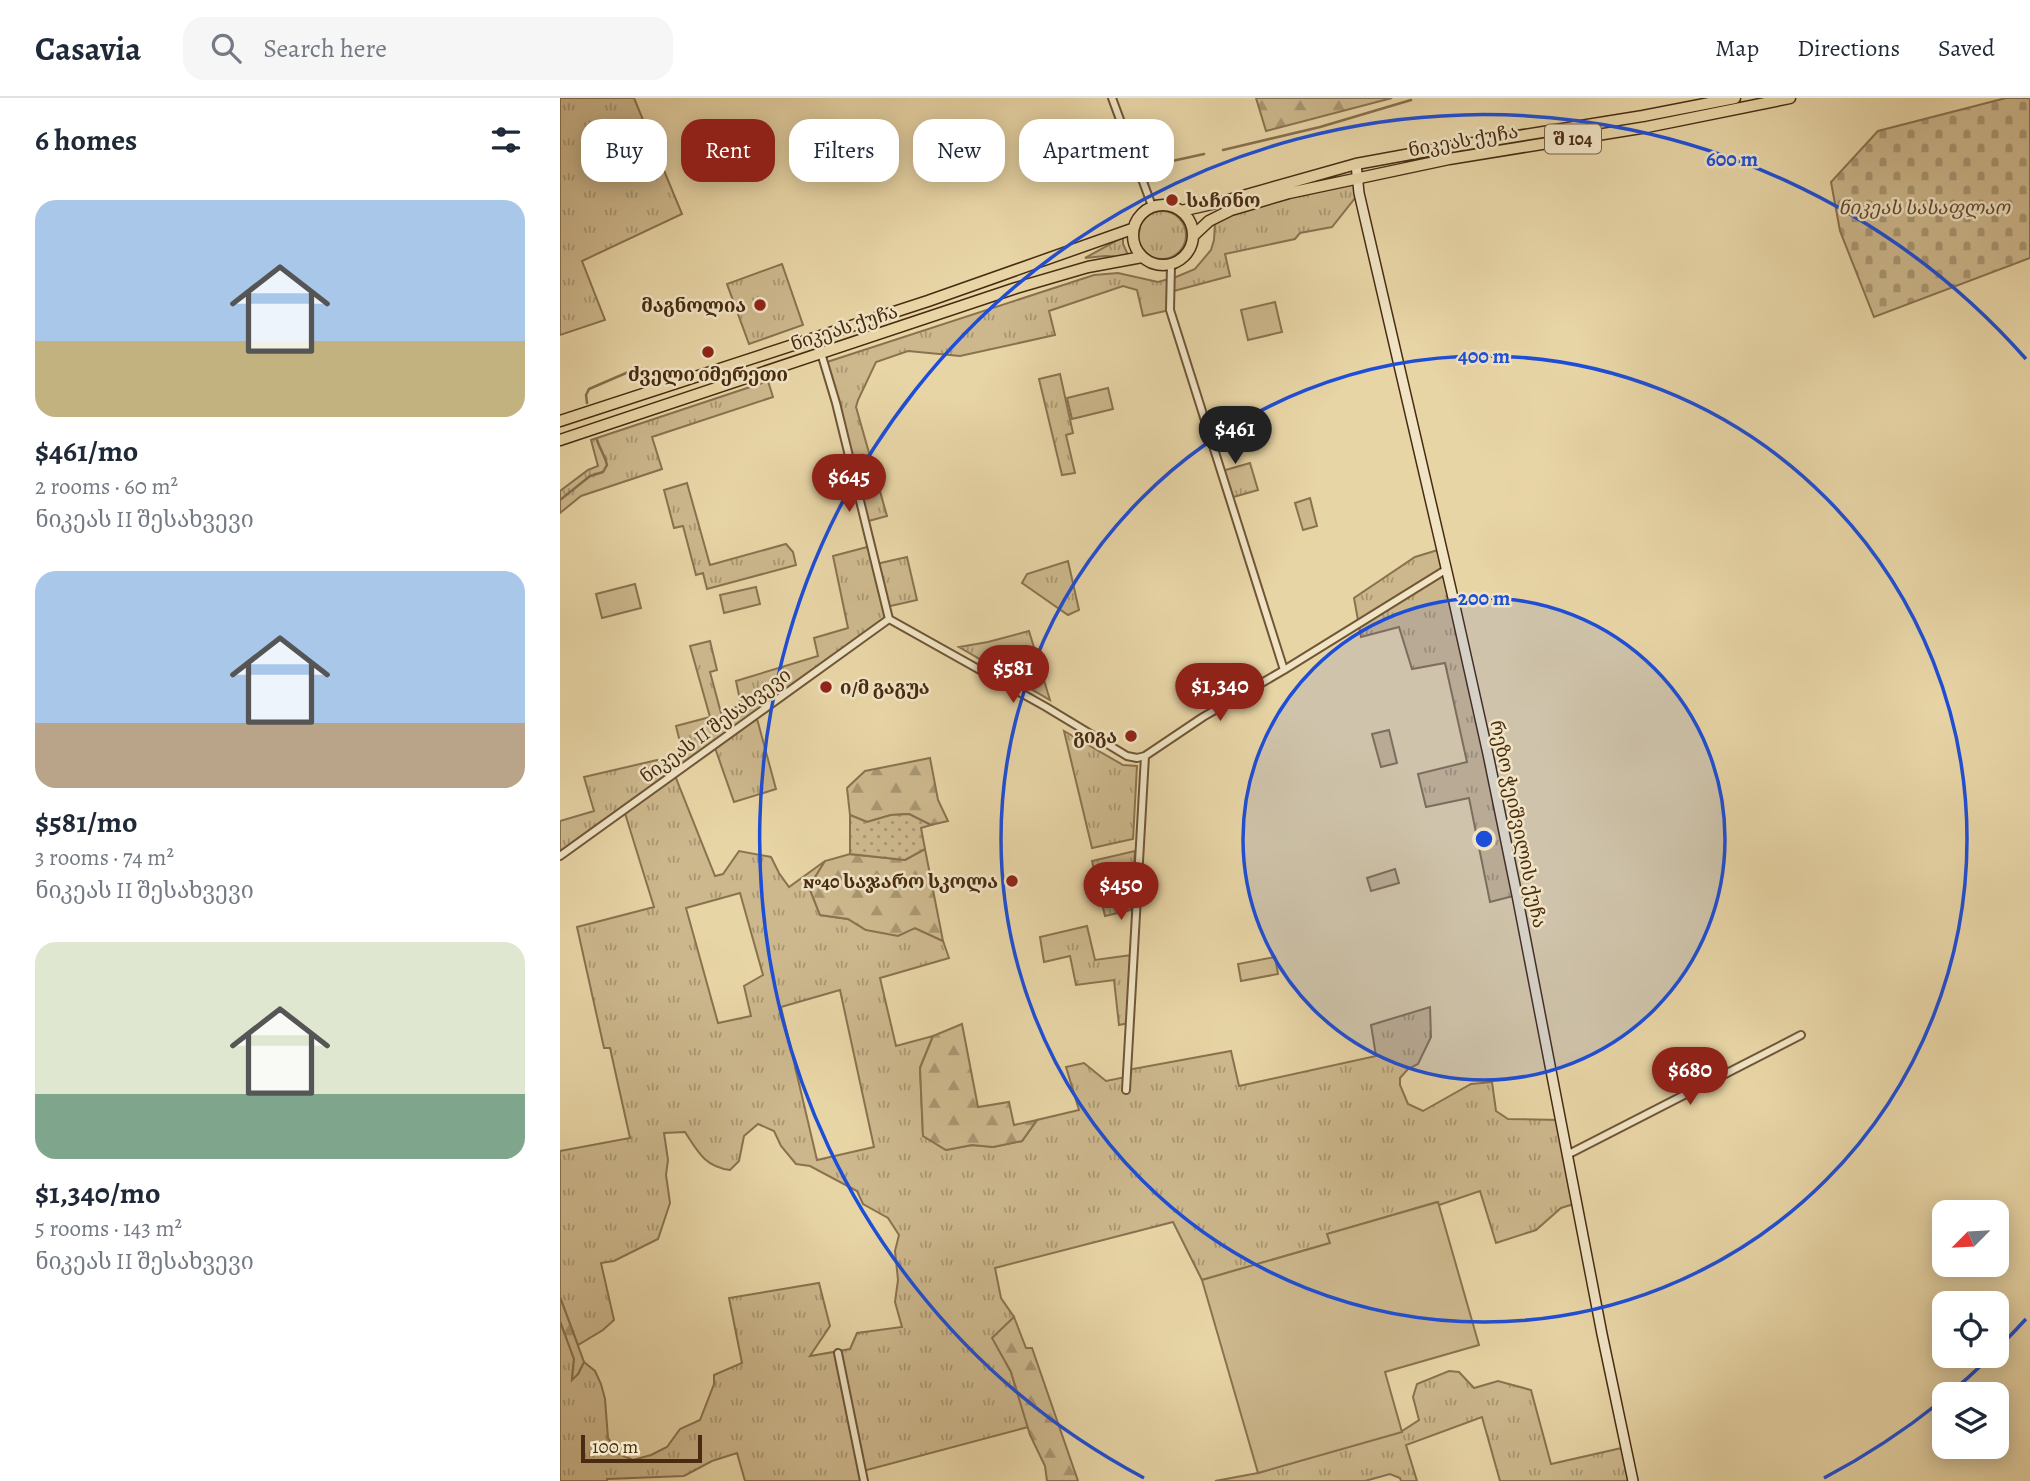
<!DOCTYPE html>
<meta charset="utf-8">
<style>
body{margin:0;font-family:Alegreya,"Noto Serif Georgian",serif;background:#f6f6f7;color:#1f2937;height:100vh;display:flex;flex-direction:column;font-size:26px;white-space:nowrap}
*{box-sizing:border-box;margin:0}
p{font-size:23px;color:#747a83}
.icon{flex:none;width:38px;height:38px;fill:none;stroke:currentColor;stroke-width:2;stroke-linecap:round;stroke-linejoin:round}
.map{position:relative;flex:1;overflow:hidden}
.side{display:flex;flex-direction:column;background:#fff;width:560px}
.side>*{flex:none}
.guide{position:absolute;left:21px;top:21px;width:665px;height:63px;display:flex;gap:14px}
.needle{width:46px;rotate:246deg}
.buttons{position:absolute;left:1372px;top:1102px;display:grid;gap:14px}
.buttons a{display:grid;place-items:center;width:77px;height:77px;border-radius:14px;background:#fff;box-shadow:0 4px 18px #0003;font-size:35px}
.scale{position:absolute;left:21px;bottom:18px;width:121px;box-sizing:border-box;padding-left:7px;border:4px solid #482b11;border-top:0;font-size:19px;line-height:24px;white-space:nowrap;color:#482b11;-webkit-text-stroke:5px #f0e4c5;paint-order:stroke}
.price{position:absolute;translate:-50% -60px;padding:0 16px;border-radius:24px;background:#8f2418;color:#fff;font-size:23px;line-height:46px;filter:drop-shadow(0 2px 4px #0008)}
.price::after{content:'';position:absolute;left:50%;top:42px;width:21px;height:16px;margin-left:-10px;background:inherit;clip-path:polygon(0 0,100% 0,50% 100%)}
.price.selected{background:#222;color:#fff}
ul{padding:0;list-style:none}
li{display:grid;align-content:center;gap:14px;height:371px;padding:0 35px}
li span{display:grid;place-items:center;height:217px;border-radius:21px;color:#555}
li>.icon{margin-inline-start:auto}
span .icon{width:126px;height:126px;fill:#fffc;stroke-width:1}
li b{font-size:30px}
h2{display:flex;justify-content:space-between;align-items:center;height:84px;padding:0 35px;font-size:30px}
.tag{padding:0 24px;border-radius:21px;background:#fff;box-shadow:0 4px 18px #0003;font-size:24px;line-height:63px}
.tag.selected{background:#8f2418;color:#fff}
header{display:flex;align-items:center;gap:42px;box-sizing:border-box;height:98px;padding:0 35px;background:#fff;border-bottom:2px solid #e0e1e3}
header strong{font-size:33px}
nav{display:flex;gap:38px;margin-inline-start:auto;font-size:24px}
.search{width:490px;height:63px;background:#f6f6f7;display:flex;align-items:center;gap:18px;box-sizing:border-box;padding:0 24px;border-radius:21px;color:#747a83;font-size:26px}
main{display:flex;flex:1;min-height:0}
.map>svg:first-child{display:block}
</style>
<header>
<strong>Casavia</strong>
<div class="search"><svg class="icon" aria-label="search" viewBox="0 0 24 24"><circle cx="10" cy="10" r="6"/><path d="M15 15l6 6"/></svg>Search here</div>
<nav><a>Map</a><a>Directions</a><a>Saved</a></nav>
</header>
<main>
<section class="side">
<h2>6 homes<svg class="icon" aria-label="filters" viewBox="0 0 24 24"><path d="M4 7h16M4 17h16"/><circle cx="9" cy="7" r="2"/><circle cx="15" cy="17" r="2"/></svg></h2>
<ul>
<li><span style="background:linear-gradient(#a9c7e8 65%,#c2b280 0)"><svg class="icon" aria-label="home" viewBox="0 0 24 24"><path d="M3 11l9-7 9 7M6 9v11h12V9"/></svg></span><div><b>$461/mo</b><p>2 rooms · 60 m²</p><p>ნიკეას II შესახვევი</p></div></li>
<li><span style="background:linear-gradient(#a9c7e8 70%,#b9a48a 0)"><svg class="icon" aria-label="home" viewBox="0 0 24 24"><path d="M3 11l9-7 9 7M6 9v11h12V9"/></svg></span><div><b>$581/mo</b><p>3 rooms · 74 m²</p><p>ნიკეას II შესახვევი</p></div></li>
<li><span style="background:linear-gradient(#dfe7d0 70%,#7fa58c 0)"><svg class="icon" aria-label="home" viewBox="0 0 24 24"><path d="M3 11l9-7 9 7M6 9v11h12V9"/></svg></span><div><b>$1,340/mo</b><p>5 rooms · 143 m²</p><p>ნიკეას II შესახვევი</p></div></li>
</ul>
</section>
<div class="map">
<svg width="1470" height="1383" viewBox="0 0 1470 1383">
<defs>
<pattern id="grass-tufts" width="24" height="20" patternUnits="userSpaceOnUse" patternTransform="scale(1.75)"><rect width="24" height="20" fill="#cdb88d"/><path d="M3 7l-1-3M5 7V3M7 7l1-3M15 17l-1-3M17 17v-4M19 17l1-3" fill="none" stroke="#a89672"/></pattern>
<pattern id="forest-firs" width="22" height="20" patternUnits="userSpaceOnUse" patternTransform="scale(1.75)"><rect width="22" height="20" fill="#cdb88d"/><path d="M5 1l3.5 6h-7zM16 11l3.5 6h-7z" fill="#a89672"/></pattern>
<pattern id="cemetery-stones" width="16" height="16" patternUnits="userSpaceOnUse" patternTransform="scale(1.75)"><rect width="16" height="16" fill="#cdb88d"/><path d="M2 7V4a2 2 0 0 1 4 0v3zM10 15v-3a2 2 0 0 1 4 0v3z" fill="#a89672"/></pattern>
<pattern id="garden-dots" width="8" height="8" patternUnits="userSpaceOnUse" patternTransform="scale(1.75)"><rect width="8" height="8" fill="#cdb88d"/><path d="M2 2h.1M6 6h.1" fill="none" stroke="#a89672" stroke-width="1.8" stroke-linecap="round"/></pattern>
</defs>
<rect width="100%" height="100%" fill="#e8d5a6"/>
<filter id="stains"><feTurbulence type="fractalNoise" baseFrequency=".00286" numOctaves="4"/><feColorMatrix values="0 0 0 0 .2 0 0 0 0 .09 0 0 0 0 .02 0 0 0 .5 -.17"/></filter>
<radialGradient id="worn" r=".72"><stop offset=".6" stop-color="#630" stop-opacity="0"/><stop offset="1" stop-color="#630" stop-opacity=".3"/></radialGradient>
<path fill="url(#grass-tufts)" stroke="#8a724f" stroke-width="2" fill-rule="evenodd" d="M0 0H74L122 116 22 163 45 222 0 237Z
M796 79 799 95 772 129 740 135 735 141 665 156 670 178 610 194V212L583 218 577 192 563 188 489 213 495 237 400 258 348 253 316 264 298 302 296 309 327 418 305 424 264 265 534 177 558 175 598 184 616 179 635 171 651 152 654 142 655 125 653 121Z
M578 137a24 24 0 1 1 48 0a24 24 0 1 1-48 0Z
M563 139V146L569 159 545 158 525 160Z
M222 166 243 227 189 246 167 186Z
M500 276 513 335 506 337 515 375 502 377 479 281Z
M208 283 213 299 92 339 102 371 21 398 0 415V393L28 372 38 368 31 342Z
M690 365 698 392 670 400 662 373Z
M127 385 150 467 226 446 233 454 236 467 147 491 143 475 136 477 123 428 114 430 104 392Z
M311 448 316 466 347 459 357 502 326 509 329 521 196 617 216 691 174 704 154 647 114 675 155 778 163 776 179 753 211 759 219 775 229 789 265 763 249 789 260 817 288 821 306 832 355 830 383 843 389 860 320 880 336 948 373 938 360 970 363 1038 386 1052 412 1047 433 1049 462 1043 477 1022 519 1012 506 969 524 965 546 983 566 979 567 972 671 953 679 988 816 958 811 927 870 909 871 939 858 966 848 971 840 980V987L848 1006 863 1013 911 986 932 984 936 1013 948 1021 1000 1022 1017 1105 1001 1110 976 1132 936 1145 920 1093 879 1107 877 1104 768 1136 770 1145 642 1182 613 1124 435 1170 441 1200 454 1219 433 1240 451 1274 468 1329 303 1373 304 1383H185L177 1355 152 1363 124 1378 47 1381V1383H0V1223L14 1261 12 1281 18 1276 24 1264 35 1273 41 1286 45 1301 48 1340 59 1356 73 1362 91 1357 107 1349 120 1331 140 1322 154 1286V1277L182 1265 169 1200 259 1185 270 1228 250 1258 290 1251 297 1235 342 1229 335 1204 338 1182 335 1153 339 1137 328 1120 303 1106 297 1093 250 1068 236 1066 221 1048 214 1033 198 1026 184 1038 179 1063 170 1072C145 1069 138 1054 125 1034L104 1035 108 1062 106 1077 110 1105 98 1141 54 1163 41 1165 54 1222 43 1232 18 1247 0 1199V1053L70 1040 50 950H44L17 829 94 809 64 712 0 758V723L34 713 24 679 123 656 116 628 150 619 130 548 150 543 157 572 150 574 161 615 181 607 176 583 258 558 254 540 288 530 273 458ZM180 795 203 877 184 888 191 918 158 925 126 810ZM280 892 314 1049 257 1062 221 909Z
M881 451 957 797 930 804 909 700 866 709 858 676 907 664 885 565 852 571 839 529 801 539 794 500 855 459Z
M508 463 519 512 508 517 462 485 467 476Z
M469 533 490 602 399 549 428 544Z
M504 633 563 667 577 668 573 741 532 750Z
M575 753 571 812 545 818 532 763Z
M527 828 535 862 572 857 569 925 559 927 554 882 516 887 510 858 484 864 480 839Z
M889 1273 899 1274 914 1290 938 1283 971 1292 991 1366 1066 1349 1073 1383H940L922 1319 846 1347 857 1383H841L840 1380 830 1376 805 1383H655L698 1375 842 1333 859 1322 853 1299 857 1286Z"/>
<path fill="url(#forest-firs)" stroke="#8a724f" stroke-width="2" d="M696 0H832L706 33Z
M370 660 378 702 388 723 371 727 349 716 331 717 307 724 290 717 287 690 305 673Z
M365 751 383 843 355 830 338 838 306 832 288 821 260 817 249 789 265 763 290 756 345 762Z
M402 926 418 1009 449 1004 454 1027 477 1022 462 1043 433 1049 412 1047 386 1052 363 1038 360 970 373 938Z
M0 1199 24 1264 18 1276 12 1282 14 1261 0 1223Z
M454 1219 466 1250H472L518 1383H487L485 1368 470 1337 451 1274 432 1240Z"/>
<path fill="url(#cemetery-stones)" stroke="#8a724f" stroke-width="2" d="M1446 0H1470V160L1314 219 1280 133 1271 84 1318 33Z"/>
<path fill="url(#garden-dots)" stroke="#8a724f" stroke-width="2" d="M349 716 371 727 361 730 365 751 345 762 290 756V717L307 724 331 717Z"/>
<path fill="#cdb88d" stroke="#8a724f" stroke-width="2" d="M715 204 722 234 688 242 681 212Z
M548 290 553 311 512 321 507 300Z
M750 400 757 428 743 432 735 405Z
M75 486 81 510 42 520 36 496Z
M196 489 200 506 164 515 160 497Z
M829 632 837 665 821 669 812 636Z
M835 771 839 785 811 793 807 780Z
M715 859 718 876 681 883 678 866Z
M878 1104 919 1247 825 1274 842 1334 698 1375 642 1182 770 1145 767 1136Z"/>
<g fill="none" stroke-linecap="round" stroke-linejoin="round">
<path stroke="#886e4c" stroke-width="2.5" d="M663 52 760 29 851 2
M585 69 644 56
M27 305 26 297 29 291 80 269
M0 402 30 378 43 374 47 367C45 358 40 351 37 342"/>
<g stroke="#705636" stroke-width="10">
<path id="minor" d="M552 0 592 108
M611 167 610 212 724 572
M261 255 276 305 329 521 486 609 567 658 577 660 585 658 643 619 724 572 887 471
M0 758 329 521
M566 992 585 658
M1007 1057 1241 937
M278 1255 304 1383"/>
</g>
<g stroke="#482b11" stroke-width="12">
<path id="secondary" d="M796 66 799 95 894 504 928 656 957 797 1042 1236 1073 1383"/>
</g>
<g stroke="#482b11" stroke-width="13">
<path id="primary" d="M573 137a30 30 0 1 1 60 0a30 30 0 1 1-60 0Z
M621 113 665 103 796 66 889 49 1083 18 1175 0
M633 138 649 123 671 112 729 95 889 61 1087 29 1230 0
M0 323 368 203 572 131
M0 342 456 190 528 169 582 159"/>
</g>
<use href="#minor" stroke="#f0e4c5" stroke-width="6"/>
<use href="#secondary" stroke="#f0e4c5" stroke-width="9"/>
<use href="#primary" stroke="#e8d5a6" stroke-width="10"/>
</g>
<circle cx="924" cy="741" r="241" fill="#1d4ed8" fill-opacity=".12"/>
<g fill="none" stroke="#1d4ed8" stroke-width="3.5">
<circle cx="924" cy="741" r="241"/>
<circle cx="924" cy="741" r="483"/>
<path d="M1466 1221A724 724 0 0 1 1440 1248M1427 1262A724 724 0 0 1 1389 1296M1380 1304A724 724 0 0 1 1264 1380M584 1380A724 724 0 1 1 1466 261"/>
</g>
<g fill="#8f2418" stroke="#f0e4c5" stroke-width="2.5">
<circle cx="612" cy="102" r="7"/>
<circle cx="200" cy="207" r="7"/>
<circle cx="148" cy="254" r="7"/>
<circle cx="266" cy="589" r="7"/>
<circle cx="571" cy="638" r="7"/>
<circle cx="452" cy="783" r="7"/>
</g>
<g text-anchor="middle" stroke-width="5" stroke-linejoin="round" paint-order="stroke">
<rect fill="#f0e4c5" stroke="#7a6247" stroke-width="2" x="985" y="26.5" width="56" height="29" rx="5"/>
<g font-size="18" font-weight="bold" fill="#482b11">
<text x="1013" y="47">შ 104</text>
</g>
<g font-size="19" fill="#482b11" stroke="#f0e4c5">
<text transform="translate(903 42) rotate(-10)" y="7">ნიკეას ქუჩა</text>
<text transform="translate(284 229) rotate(-18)" y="7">ნიკეას ქუჩა</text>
<text transform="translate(155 627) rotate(-36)" y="7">ნიკეას II შესახვევი</text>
<text transform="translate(959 726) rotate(78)" y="7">რეზო ჭეიშვილის ქუჩა</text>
</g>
<g font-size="19" font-weight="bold" fill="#482b11" stroke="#f0e4c5" text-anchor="end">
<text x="626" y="109" text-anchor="start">საჩინო</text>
<text x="186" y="214">მაგნოლია</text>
<text x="148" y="283" text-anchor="middle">ძველი იმერეთი</text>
<text x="280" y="596" text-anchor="start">ი/მ გაგუა</text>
<text x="557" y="645">გიგა</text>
<text x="438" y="790">№40 საჯარო სკოლა</text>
</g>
<g font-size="19" font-style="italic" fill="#63472a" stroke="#f0e4c5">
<text x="1364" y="116">ნიკეას სასაფლაო</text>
</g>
</g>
<circle cx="924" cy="741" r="10" fill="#1d4ed8" stroke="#f0e4c5" stroke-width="3.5"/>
<g font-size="21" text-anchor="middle" font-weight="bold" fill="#1d4ed8" stroke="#f0e4c5" stroke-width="5" stroke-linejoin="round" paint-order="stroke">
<text x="1172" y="68">600 m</text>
<text x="924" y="265">400 m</text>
<text x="924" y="507">200 m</text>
</g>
<rect width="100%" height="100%" filter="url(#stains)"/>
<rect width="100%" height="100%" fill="url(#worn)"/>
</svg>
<div class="buttons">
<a><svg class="needle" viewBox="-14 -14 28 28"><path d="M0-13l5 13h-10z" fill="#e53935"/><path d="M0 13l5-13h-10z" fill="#747a83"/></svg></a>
<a><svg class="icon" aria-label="locate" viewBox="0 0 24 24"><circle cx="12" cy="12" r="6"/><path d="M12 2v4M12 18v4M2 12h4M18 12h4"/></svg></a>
<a><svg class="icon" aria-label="layers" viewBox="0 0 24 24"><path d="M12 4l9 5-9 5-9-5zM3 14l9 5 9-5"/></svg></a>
</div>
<div class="scale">100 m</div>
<b class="price selected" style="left:675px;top:368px">$461</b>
<b class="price" style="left:289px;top:416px">$645</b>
<b class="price" style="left:453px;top:607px">$581</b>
<b class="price" style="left:660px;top:625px">$1,340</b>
<b class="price" style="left:561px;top:824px">$450</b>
<b class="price" style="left:1130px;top:1009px">$680</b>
<div class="guide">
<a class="tag">Buy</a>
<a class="tag selected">Rent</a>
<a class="tag">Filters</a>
<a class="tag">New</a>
<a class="tag">Apartment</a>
</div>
</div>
</main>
